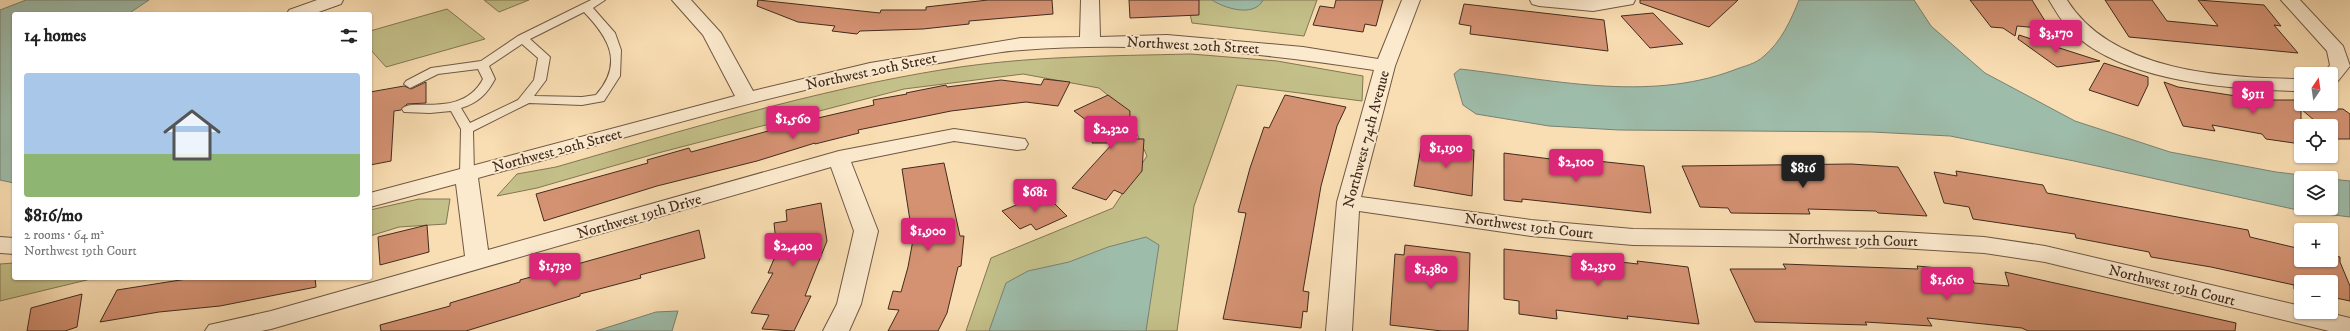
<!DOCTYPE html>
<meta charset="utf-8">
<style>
body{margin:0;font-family:"IM FELL DW Pica",serif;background:#f2f2f2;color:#222;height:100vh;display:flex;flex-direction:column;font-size:15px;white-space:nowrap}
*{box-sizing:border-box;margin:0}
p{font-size:13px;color:#767676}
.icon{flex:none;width:22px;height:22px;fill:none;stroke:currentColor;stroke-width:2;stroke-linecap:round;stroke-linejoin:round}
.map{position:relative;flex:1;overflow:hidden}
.sheet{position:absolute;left:12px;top:12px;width:360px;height:268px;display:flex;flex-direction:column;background:#fff;border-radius:4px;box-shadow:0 1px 3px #0004}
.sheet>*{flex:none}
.needle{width:26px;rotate:13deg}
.tools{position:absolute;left:2294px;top:67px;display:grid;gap:8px}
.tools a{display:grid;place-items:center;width:44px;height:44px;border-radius:4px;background:#fff;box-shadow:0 1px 3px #0004;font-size:20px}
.price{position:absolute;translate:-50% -34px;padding:0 9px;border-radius:4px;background:#db2777;color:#fff;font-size:13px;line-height:26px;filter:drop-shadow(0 1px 2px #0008)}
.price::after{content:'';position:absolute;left:50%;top:24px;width:12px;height:9px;margin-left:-6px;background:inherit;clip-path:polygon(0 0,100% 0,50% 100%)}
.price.selected{background:#222;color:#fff}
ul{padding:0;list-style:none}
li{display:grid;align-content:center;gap:8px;height:212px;padding:0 12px}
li+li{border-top:1px solid #e0e0e0}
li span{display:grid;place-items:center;height:124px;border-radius:4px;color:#555}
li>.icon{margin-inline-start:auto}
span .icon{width:72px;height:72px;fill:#fffc;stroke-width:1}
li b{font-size:17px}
h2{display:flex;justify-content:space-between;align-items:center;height:48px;padding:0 12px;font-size:17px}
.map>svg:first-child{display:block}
</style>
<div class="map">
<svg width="2350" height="331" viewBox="0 0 2350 331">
<rect width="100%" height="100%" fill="#fadeb3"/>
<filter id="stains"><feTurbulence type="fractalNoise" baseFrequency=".005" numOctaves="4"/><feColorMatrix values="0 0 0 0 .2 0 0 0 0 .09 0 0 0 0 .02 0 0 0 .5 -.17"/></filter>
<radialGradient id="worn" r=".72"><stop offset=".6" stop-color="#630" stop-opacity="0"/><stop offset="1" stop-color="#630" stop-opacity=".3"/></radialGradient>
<path fill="#c4c089" stroke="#827654" d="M484 0H529L499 12Z
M1187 0H1317L1304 36 1192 23Z
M447 9 485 39 386 67 370 49V31Z
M1191 54 1277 61 1363 76 1362 101 1237 85 1194 206 1177 331H966L991 258 1113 208 1147 156 1126 110 1099 88 1023 74 904 89 658 153 537 188 497 196 517 174 556 167C685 130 814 90 947 69 1028 56 1109 56 1191 54Z
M419 199H450L446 224 399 227 370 236V210Z
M14 263V278H95L0 301V264Z"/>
<path fill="#9ebcaa" stroke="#798272" d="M26 0H149L128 14H14V183L0 180V10Z
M1212 0H1263C1254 18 1224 8 1212 0Z
M1799 0H1914L1931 26 1985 73 2075 121 2170 152 2276 172 2326 178H2301V208H2331V179L2350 181V217L2302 211 2074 161 1950 136 1872 132 1619 130 1549 126 1476 114 1463 105 1454 74 1460 69C1549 79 1647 103 1734 70 1744 66 1756 64 1764 56 1781 42 1791 20 1799 0Z
M1146 237 1159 245 1146 331H989L1006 283 1028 271 1069 262 1108 247Z
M678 311 672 331H596L656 312Z"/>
<path fill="#d49273" stroke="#412b1f" d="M758 0 880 13 881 10H926V7L988 0H1052L1053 14 969 21V24L923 29 860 31 857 34 832 31 835 26 798 22 757 6Z
M1129 0H1199V15L1130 18Z
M1336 0H1383L1376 26 1365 24 1363 32 1313 25 1320 6 1334 8Z
M1640 0H1738L1709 27 1640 3Z
M1970 0H2032L2050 29 2017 26 2015 36 2003 28 1991 27Z
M2105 0H2152L2167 21 2218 26 2198 0 2264 5 2281 26 2274 25 2298 53 2129 37Z
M1464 4 1604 20 1608 51 1470 34 1471 26 1459 24Z
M1653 13 1683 44 1650 48 1621 16Z
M2019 35 2100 61 2057 67 2018 39Z
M2104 63 2148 77V85L2138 106 2089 90Z
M1044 79 1070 82 1058 106 1026 102 951 111 858 130 859 133 815 144V143L757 161 657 186 544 221 536 194 648 163 647 160 689 148 691 152 805 121 874 105 873 100 907 94 906 93 946 85 947 87 1001 80 1041 85Z
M426 82V103L407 104 401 110 394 111 391 161 370 165V92L404 86 411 89Z
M2164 82 2178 87 2236 96 2235 94 2273 100H2301V109H2343L2350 114V139H2337L2331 134V126H2321L2301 109V144L2266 139 2262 134 2212 125 2215 131 2183 126Z
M1108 95 1130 111 1129 139H1144L1142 171 1123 194 1114 190 1106 200 1072 188 1113 143H1092L1094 126 1074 111Z
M1285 95 1346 107 1337 126 1321 186 1303 291 1309 292 1307 312 1303 311 1301 328 1223 319 1246 213 1238 212 1250 168 1264 127 1269 128Z
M1422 142 1474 150 1472 196 1414 186Z
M1504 153 1597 165V161L1644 166 1651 213 1522 199V202L1504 200Z
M944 163 960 236H964L961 266 958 267 947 313 938 331H888L899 310 888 309 893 291 901 292 908 267 913 240 902 169Z
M1851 164 1898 167 1927 216 1878 213 1876 211 1808 209 1810 214 1731 213 1728 208 1700 207 1682 166Z
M1956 171 2043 185 2047 193 2248 230 2250 237 2301 249V260H2331V255L2340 257V262L2350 286V301L2331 297V282H2301V290L2294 289V285L2211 267 2151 257 2149 252 2076 238 2075 234 1973 219 1969 207 1944 203 1934 172 1957 176Z
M1044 193 1067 216 1036 230 1031 224 1020 229 1002 211Z
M821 203 827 241 805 296H811L794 331 762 329 769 315 751 313 773 273H768L777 252 774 223 787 221 786 210Z
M427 225 429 252 380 265 378 237Z
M699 230 705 258 640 275 641 278 580 294V296L466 331H381L380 325 450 306V303L520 282V280Z
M1405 245 1470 253 1468 331H1442L1390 325 1395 254 1404 255Z
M1504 249 1638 264 1637 261 1688 267 1699 324 1627 316 1628 319 1556 310 1557 319 1519 314V301L1504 299Z
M1783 264 1918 269 1917 266 1969 271 1974 283 2009 286 2005 272 2236 323 2235 331H2028L2022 328 1927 318 1932 326 1865 322 1867 325 1755 322 1730 269H1786Z
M193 278H315L316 287 220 306 159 312 100 322 117 290Z
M82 294 77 327 65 331H27L31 308Z"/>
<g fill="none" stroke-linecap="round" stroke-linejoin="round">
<g stroke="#6f5844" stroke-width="2">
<path id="lane" d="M591 0H605L593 8 615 33 621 50 620 76 604 101 582 105 529 103 473 131 474 174 467 178 462 177 460 174 461 129 451 111 430 113 404 112 402 109C410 97 462 119 483 79L478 69 438 74 410 88 404 84 406 81 431 68 481 61 518 36ZM584 12C609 38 624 63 596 95L582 97 534 96 546 80 550 57 530 39ZM522 44 538 58 534 80 518 100 470 123 461 108C478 103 487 94 495 79L489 66Z"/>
</g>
<g stroke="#6f5844" stroke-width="2">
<path id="street" d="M317 0H343L341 4 313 14H287L289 10Z
M672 0H691L721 33 753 91 870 63 1021 38 1080 37 1081 0H1099L1100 37 1167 35 1303 47 1378 59 1402 0H1420L1395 66 1361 197 1531 220 1633 229 1900 232 1984 237 2045 246 2301 306V312H2325L2350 318V331H2329L2045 262 1984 253 1900 248 1633 245 1531 236 1359 211 1352 331H1326L1337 202 1374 70C1258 52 1140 41 1022 50 991 52 959 60 927 65 775 91 627 138 478 178L488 250 839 151 954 129 1025 139 1028 144 1025 149 1017 150 954 141 851 162 878 231 861 304 849 331H823L837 304 854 231 831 167 271 329 261 331H205L209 325 271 311 465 256 456 184 370 207V193L735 96 703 35Z
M1530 0H1635L1633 4 1593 11 1539 6 1532 4Z
M2049 0H2067C2112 72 2224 78 2301 79V91C2233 90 2123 82 2072 32 2062 23 2056 11 2049 0Z
M2281 0H2300L2343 46 2350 66 2338 81 2331 83V74H2323L2330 65 2327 51Z
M0 237 14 238V254L0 253Z"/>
</g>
<use href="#lane" fill="#fceace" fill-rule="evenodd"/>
<use href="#street" fill="#fceace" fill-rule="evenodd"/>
</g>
<g text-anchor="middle" stroke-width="4" stroke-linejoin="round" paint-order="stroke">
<g font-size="15" fill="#412b1f" stroke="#fceace">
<text transform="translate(1193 45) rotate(3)" y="5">Northwest 20th Street</text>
<text transform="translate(871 71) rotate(-12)" y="5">Northwest 20th Street</text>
<text transform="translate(1366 139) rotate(-75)" y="5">Northwest 74th Avenue</text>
<text transform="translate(557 150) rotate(-15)" y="5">Northwest 20th Street</text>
<text transform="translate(639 216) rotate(-16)" y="5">Northwest 19th Drive</text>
<text transform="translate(1529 226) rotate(7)" y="5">Northwest 19th Court</text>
<text transform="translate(1853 240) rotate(1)" y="5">Northwest 19th Court</text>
<text transform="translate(2172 285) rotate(14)" y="5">Northwest 19th Court</text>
</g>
</g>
<rect width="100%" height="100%" filter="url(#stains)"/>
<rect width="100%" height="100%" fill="url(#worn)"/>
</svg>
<div class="tools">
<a><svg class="needle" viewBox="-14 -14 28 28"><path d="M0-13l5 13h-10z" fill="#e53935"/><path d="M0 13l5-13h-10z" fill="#767676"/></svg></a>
<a><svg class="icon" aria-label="locate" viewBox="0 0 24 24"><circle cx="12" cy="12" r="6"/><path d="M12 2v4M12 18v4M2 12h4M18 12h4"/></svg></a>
<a><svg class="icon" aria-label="layers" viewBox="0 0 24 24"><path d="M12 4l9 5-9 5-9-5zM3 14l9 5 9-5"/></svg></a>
<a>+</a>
<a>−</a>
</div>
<b class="price" style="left:2056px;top:54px">$3,170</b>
<b class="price" style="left:2253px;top:115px">$911</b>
<b class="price" style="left:793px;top:140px">$1,560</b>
<b class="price" style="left:1111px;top:150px">$2,320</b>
<b class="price" style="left:1446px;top:169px">$1,190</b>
<b class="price" style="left:1576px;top:183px">$2,100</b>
<b class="price selected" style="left:1803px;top:189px">$816</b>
<b class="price" style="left:1035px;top:213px">$681</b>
<b class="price" style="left:928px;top:252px">$1,900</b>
<b class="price" style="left:793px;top:267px">$2,400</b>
<b class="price" style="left:555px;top:287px">$1,730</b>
<b class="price" style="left:1598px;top:287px">$2,350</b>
<b class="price" style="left:1431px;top:290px">$1,380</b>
<b class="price" style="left:1947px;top:301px">$1,610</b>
<section class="sheet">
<h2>14 homes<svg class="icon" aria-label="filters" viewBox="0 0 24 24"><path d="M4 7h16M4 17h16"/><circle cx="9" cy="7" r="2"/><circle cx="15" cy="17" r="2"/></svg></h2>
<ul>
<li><span style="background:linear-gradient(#a9c7e8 65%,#8fb573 0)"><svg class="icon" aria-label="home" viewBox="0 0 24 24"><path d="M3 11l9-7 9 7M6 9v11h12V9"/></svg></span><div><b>$816/mo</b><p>2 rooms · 64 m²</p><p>Northwest 19th Court</p></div></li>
</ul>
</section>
</div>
